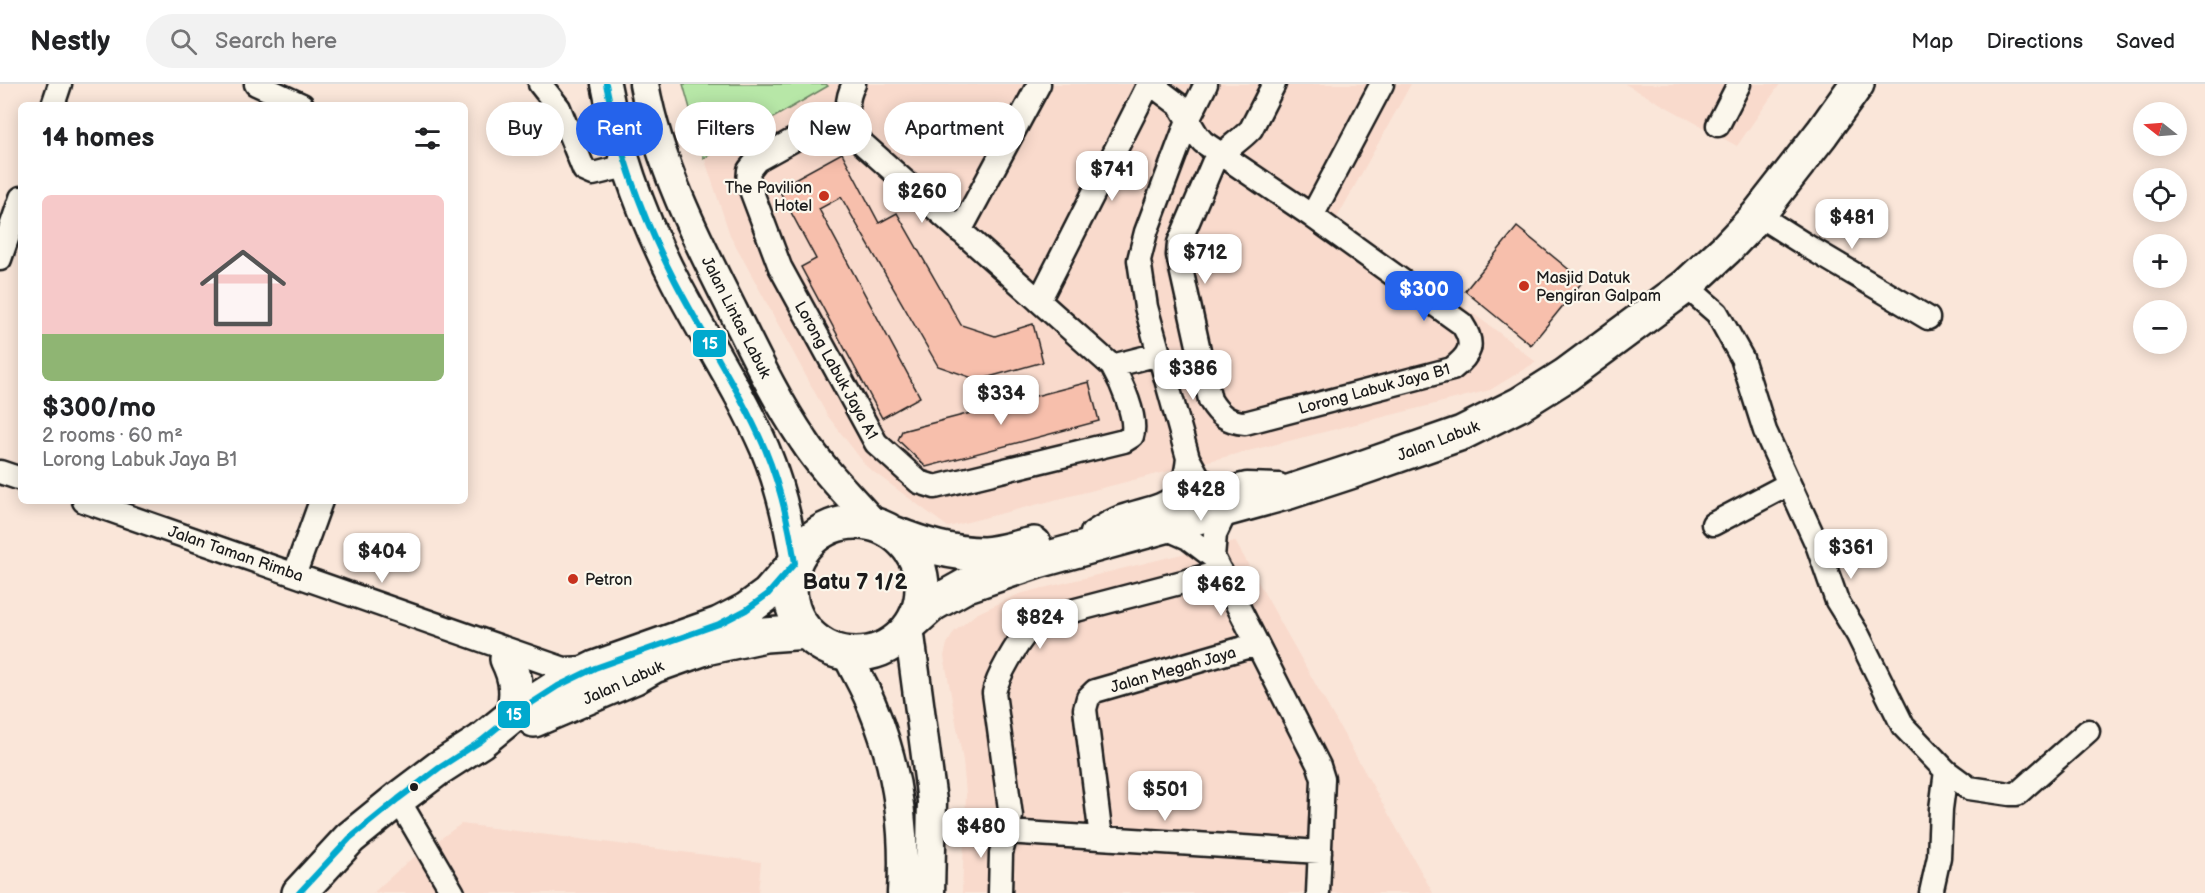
<!DOCTYPE html>
<meta charset="utf-8">
<style>
body{margin:0;font-family:"Balsamiq Sans",sans-serif;background:#f2f2f2;color:#202124;height:100vh;display:flex;flex-direction:column;font-size:22px;white-space:nowrap}
*{box-sizing:border-box;margin:0}
p{font-size:20px;color:#757577}
.icon{flex:none;width:33px;height:33px;fill:none;stroke:currentColor;stroke-width:2;stroke-linecap:round;stroke-linejoin:round}
.map{position:relative;flex:1;overflow:hidden}
.panel{position:absolute;left:18px;top:18px;width:450px;height:402px;display:flex;flex-direction:column;background:#fff;border-radius:9px;box-shadow:0 3px 15px #0003}
.panel>*{flex:none}
.banner{position:absolute;left:486px;top:18px;width:570px;height:54px;display:flex;gap:12px}
.needle{width:39px;rotate:287deg}
.controls{position:absolute;left:2133px;top:18px;display:grid;gap:12px}
.controls a{display:grid;place-items:center;width:54px;height:54px;border-radius:50%;background:#fff;box-shadow:0 3px 15px #0003;font-size:30px}
.price{position:absolute;translate:-50% -51px;padding:0 14px;border-radius:12px;background:#fff;color:#222;font-size:20px;line-height:39px;filter:drop-shadow(0 2px 3px #0008)}
.price::after{content:'';position:absolute;left:50%;top:36px;width:18px;height:14px;margin-left:-9px;background:inherit;clip-path:polygon(0 0,100% 0,50% 100%)}
.price.active{background:#2563eb;color:#fff}
ul{padding:0;list-style:none}
li{display:grid;align-content:center;gap:12px;height:318px;padding:0 24px}
li span{display:grid;place-items:center;height:186px;border-radius:9px;color:#555}
li>.icon{margin-inline-start:auto}
span .icon{width:108px;height:108px;fill:#fffc;stroke-width:1}
li b{font-size:26px}
h2{display:flex;justify-content:space-between;align-items:center;height:72px;padding:0 24px;font-size:26px}
.tag{padding:0 21px;border-radius:27px;background:#fff;box-shadow:0 3px 15px #0003;font-size:21px;line-height:54px}
.tag.active{background:#2563eb;color:#fff}
header{display:flex;align-items:center;gap:36px;box-sizing:border-box;height:84px;padding:0 30px;background:#fff;border-bottom:2px solid #e0e0e0}
header strong{font-size:28px}
nav{display:flex;gap:33px;margin-inline-start:auto;font-size:21px}
.search{width:420px;height:54px;background:#f2f2f2;display:flex;align-items:center;gap:15px;box-sizing:border-box;padding:0 21px;border-radius:33px;color:#757577;font-size:22px}
.map>svg:first-child{display:block}
</style>
<header>
<strong>Nestly</strong>
<div class="search"><svg class="icon" aria-label="search" viewBox="0 0 24 24"><circle cx="10" cy="10" r="6"/><path d="M15 15l6 6"/></svg>Search here</div>
<nav><a>Map</a><a>Directions</a><a>Saved</a></nav>
</header>
<div class="map">
<svg width="2205" height="809" viewBox="0 0 2205 809">
<rect width="100%" height="100%" fill="#fae6d9"/>
<filter id="ink" filterUnits="userSpaceOnUse"><feTurbulence type="fractalNoise" baseFrequency=".0167" numOctaves="2"/><feDisplacementMap in="SourceGraphic" scale="12" xChannelSelector="R" yChannelSelector="G"/><feConvolveMatrix kernelMatrix="1 2 1 2 8 2 1 2 1" color-interpolation-filters="sRGB"/></filter>
<g filter="url(#ink)">
<path fill="#f9dacc" d="M683 0H1411L1337 134 1493 244 1536 278 1490 306 948 443 867 383 827 331 730 151 696 49Z
M1625 0H1780L1737 62Z
M1235 457 1433 809H962L966 710 963 677 944 572 947 560 954 548 976 530 1019 510Z
M461 740 761 778 758 808 766 809H373L406 779Z"/>
<path fill="#b7e7a7" stroke="#6a8262" stroke-width="1.5" d="M683 0H826L828 2 704 74Z"/>
<path fill="#f7bfac" stroke="#1c1c1c" stroke-width="1.5" d="M842 69 879 139 897 129 961 241 995 252 1033 240 1043 278 978 296 938 282 841 113 819 125 920 313 882 334 801 183 816 175 778 104Z
M1517 143 1583 197 1531 261 1465 207Z
M1089 298 1099 337 926 383 898 356 902 347Z"/>
<g fill="none" stroke-linecap="round" stroke-linejoin="round">
<g stroke="#1c1c1c" stroke-width="27">
<path id="minor" d="M256 0 302 21
M540 0 559 24 584 86 593 90 626 82
M854 0C842 22 849 42 863 60L1112 282 1159 270
M1151 0 1179 21 1197 51 1203 58 1312 132 1462 240C1476 261 1470 271 1452 285L1245 339C1228 338 1219 331 1210 316L1178 171 1179 159 1213 79C1224 66 1240 57 1251 45L1274 0
M1206 0 1188 36 1146 148 1139 176 1146 223 1188 374 1198 392 1212 404 1222 406 1247 400 1279 401
M53 21 60 0
M848 33 826 38 757 76 749 86 748 98 780 183 876 359 919 398 935 403 1124 357 1132 352C1138 334 1121 298 1112 282
M1718 41 1739 0
M1758 131 1807 162 1928 234
M1312 132 1382 0
M960 147 1039 0
M0 175 21 114
M1686 202 1717 229 1742 274 1765 347 1818 463 1837 517 1858 551 1903 642 1946 687 1969 704 2010 710H2017L2088 647
M1039 217 1149 0
M0 388 21 395
M84 417 564 585 587 584
M1713 440 1789 400
M1163 443 1188 454 1213 473 1319 682 1323 695 1318 809
M1092 449C1101 443 1111 437 1121 433 1161 419 1183 425 1188 374
M1213 473 1215 450 1227 425
M295 489 321 417
M398 715 453 809
M1007 748 1320 768
M1101 754 1085 625 1088 614 1095 607 1257 560
M1000 809 1001 769 1011 732 994 609C997 593 1017 559 1028 547 1035 539 1044 535 1053 532L1221 488
M1931 809 1939 773 1941 725 1946 687"/>
</g>
<g stroke="#1c1c1c" stroke-width="33">
<path id="major" d="M606 0C619 69 643 135 675 197 704 253 740 307 765 365 780 401 789 441 795 479
M644 0C659 81 695 152 732 225 754 269 776 316 804 357 824 388 851 413 875 441
M909 544 932 717 930 809
M847 570C855 588 866 605 873 624 897 682 906 746 902 809"/>
</g>
<g stroke="#1c1c1c" stroke-width="38">
<path id="highway" d="M790 504a66 66 0 1 1 132 0a66 66 0 1 1-132 0Z
M893 449C923 461 952 470 984 470 1000 469 1018 463 1034 460
M913 538 933 520 967 501 1038 477 1289 408 1350 388 1462 349 1520 320 1566 291 1686 202 1726 165 1758 131 1822 49 1857 0
M507 575C517 595 518 610 513 631
M534 636 635 593 654 582 705 564 765 551 807 548
M299 809 350 754 398 715 439 684 481 657 513 631 558 602 595 584 719 540 746 526 768 510 795 479"/>
</g>
<use href="#minor" stroke="#fbf7ec" stroke-width="22"/>
<use href="#major" stroke="#fbf7ec" stroke-width="28"/>
<use href="#highway" stroke="#fbf7ec" stroke-width="33"/>
<g stroke="#fbf7ec" stroke-width="10">
<path id="bus-1" d="M299 809 350 754 398 715 439 684 481 657 513 631 558 602 595 584 719 540 746 526 768 510 795 479C789 441 780 401 765 365 740 307 704 253 675 197 643 135 619 69 606 0"/>
</g>
<use href="#bus-1" stroke="#00a9ce" stroke-width="6"/>
</g>
</g>
<g fill="#c8321e" stroke="#fbf7ec" stroke-width="2">
<circle cx="824" cy="112" r="6"/>
<circle cx="1524" cy="202" r="6"/>
<circle cx="573" cy="495" r="6"/>
</g>
<circle fill="#1c1c1c" stroke="#fbf7ec" stroke-width="2" cx="414" cy="703" r="5"/>
<g text-anchor="middle" stroke-width="4.5" stroke-linejoin="round" paint-order="stroke">
<g font-size="16" fill="#1c1c1c" stroke="#fbf7ec" text-anchor="start">
<text x="812" y="109" text-anchor="end">The Pavilion<tspan x="812" dy="18">Hotel</tspan></text>
<text x="1536" y="199">Masjid Datuk<tspan x="1536" dy="18">Pengiran Galpam</tspan></text>
<text x="585" y="501">Petron</text>
</g>
<g font-size="16" fill="#1c1c1c" stroke="#fbf7ec">
<text transform="translate(737 233) rotate(63)" y="6">Jalan Lintas Labuk</text>
<text transform="translate(837 286) rotate(61)" y="6">Lorong Labuk Jaya A1</text>
<text transform="translate(1374 304) rotate(-15)" y="6">Lorong Labuk Jaya B1</text>
<text transform="translate(1438 356) rotate(-21)" y="6">Jalan Labuk</text>
<text transform="translate(236 469) rotate(19)" y="6">Jalan Taman Rimba</text>
<text transform="translate(1173 585) rotate(-16)" y="6">Jalan Megah Jaya</text>
<text transform="translate(623 598) rotate(-24)" y="6">Jalan Labuk</text>
</g>
<g font-size="22" font-weight="bold" fill="#1c1c1c" stroke="#fbf7ec">
<text x="855" y="505">Batu 7 1/2</text>
</g>
</g>
<g stroke="#fbf7ec" stroke-width="2">
<rect x="692" y="245" width="35" height="29" rx="6" fill="#00a9ce"/>
<rect x="497" y="616" width="34" height="29" rx="6" fill="#00a9ce"/>
</g>
<g font-size="16" text-anchor="middle" font-weight="bold" fill="#fff">
<text x="710" y="265">15</text>
<text x="514" y="636">15</text>
</g>
</svg>
<div class="controls">
<a><svg class="needle" viewBox="-14 -14 28 28"><path d="M0-13l5 13h-10z" fill="#e53935"/><path d="M0 13l5-13h-10z" fill="#757577"/></svg></a>
<a><svg class="icon" aria-label="locate" viewBox="0 0 24 24"><circle cx="12" cy="12" r="6"/><path d="M12 2v4M12 18v4M2 12h4M18 12h4"/></svg></a>
<a>+</a>
<a>−</a>
</div>
<b class="price" style="left:1112px;top:118px">$741</b>
<b class="price" style="left:922px;top:140px">$260</b>
<b class="price" style="left:1852px;top:166px">$481</b>
<b class="price" style="left:1205px;top:201px">$712</b>
<b class="price active" style="left:1424px;top:238px">$300</b>
<b class="price" style="left:1193px;top:317px">$386</b>
<b class="price" style="left:1001px;top:342px">$334</b>
<b class="price" style="left:1201px;top:438px">$428</b>
<b class="price" style="left:1851px;top:496px">$361</b>
<b class="price" style="left:382px;top:500px">$404</b>
<b class="price" style="left:1221px;top:533px">$462</b>
<b class="price" style="left:1040px;top:566px">$824</b>
<b class="price" style="left:1165px;top:738px">$501</b>
<b class="price" style="left:981px;top:775px">$480</b>
<div class="banner">
<a class="tag">Buy</a>
<a class="tag active">Rent</a>
<a class="tag">Filters</a>
<a class="tag">New</a>
<a class="tag">Apartment</a>
</div>
<section class="panel">
<h2>14 homes<svg class="icon" aria-label="filters" viewBox="0 0 24 24"><path d="M4 7h16M4 17h16"/><circle cx="9" cy="7" r="2"/><circle cx="15" cy="17" r="2"/></svg></h2>
<ul>
<li><span style="background:linear-gradient(#f6c9c9 75%,#8fb573 0)"><svg class="icon" aria-label="home" viewBox="0 0 24 24"><path d="M3 11l9-7 9 7M6 9v11h12V9"/></svg></span><div><b>$300/mo</b><p>2 rooms · 60 m²</p><p>Lorong Labuk Jaya B1</p></div></li>
</ul>
</section>
</div>
